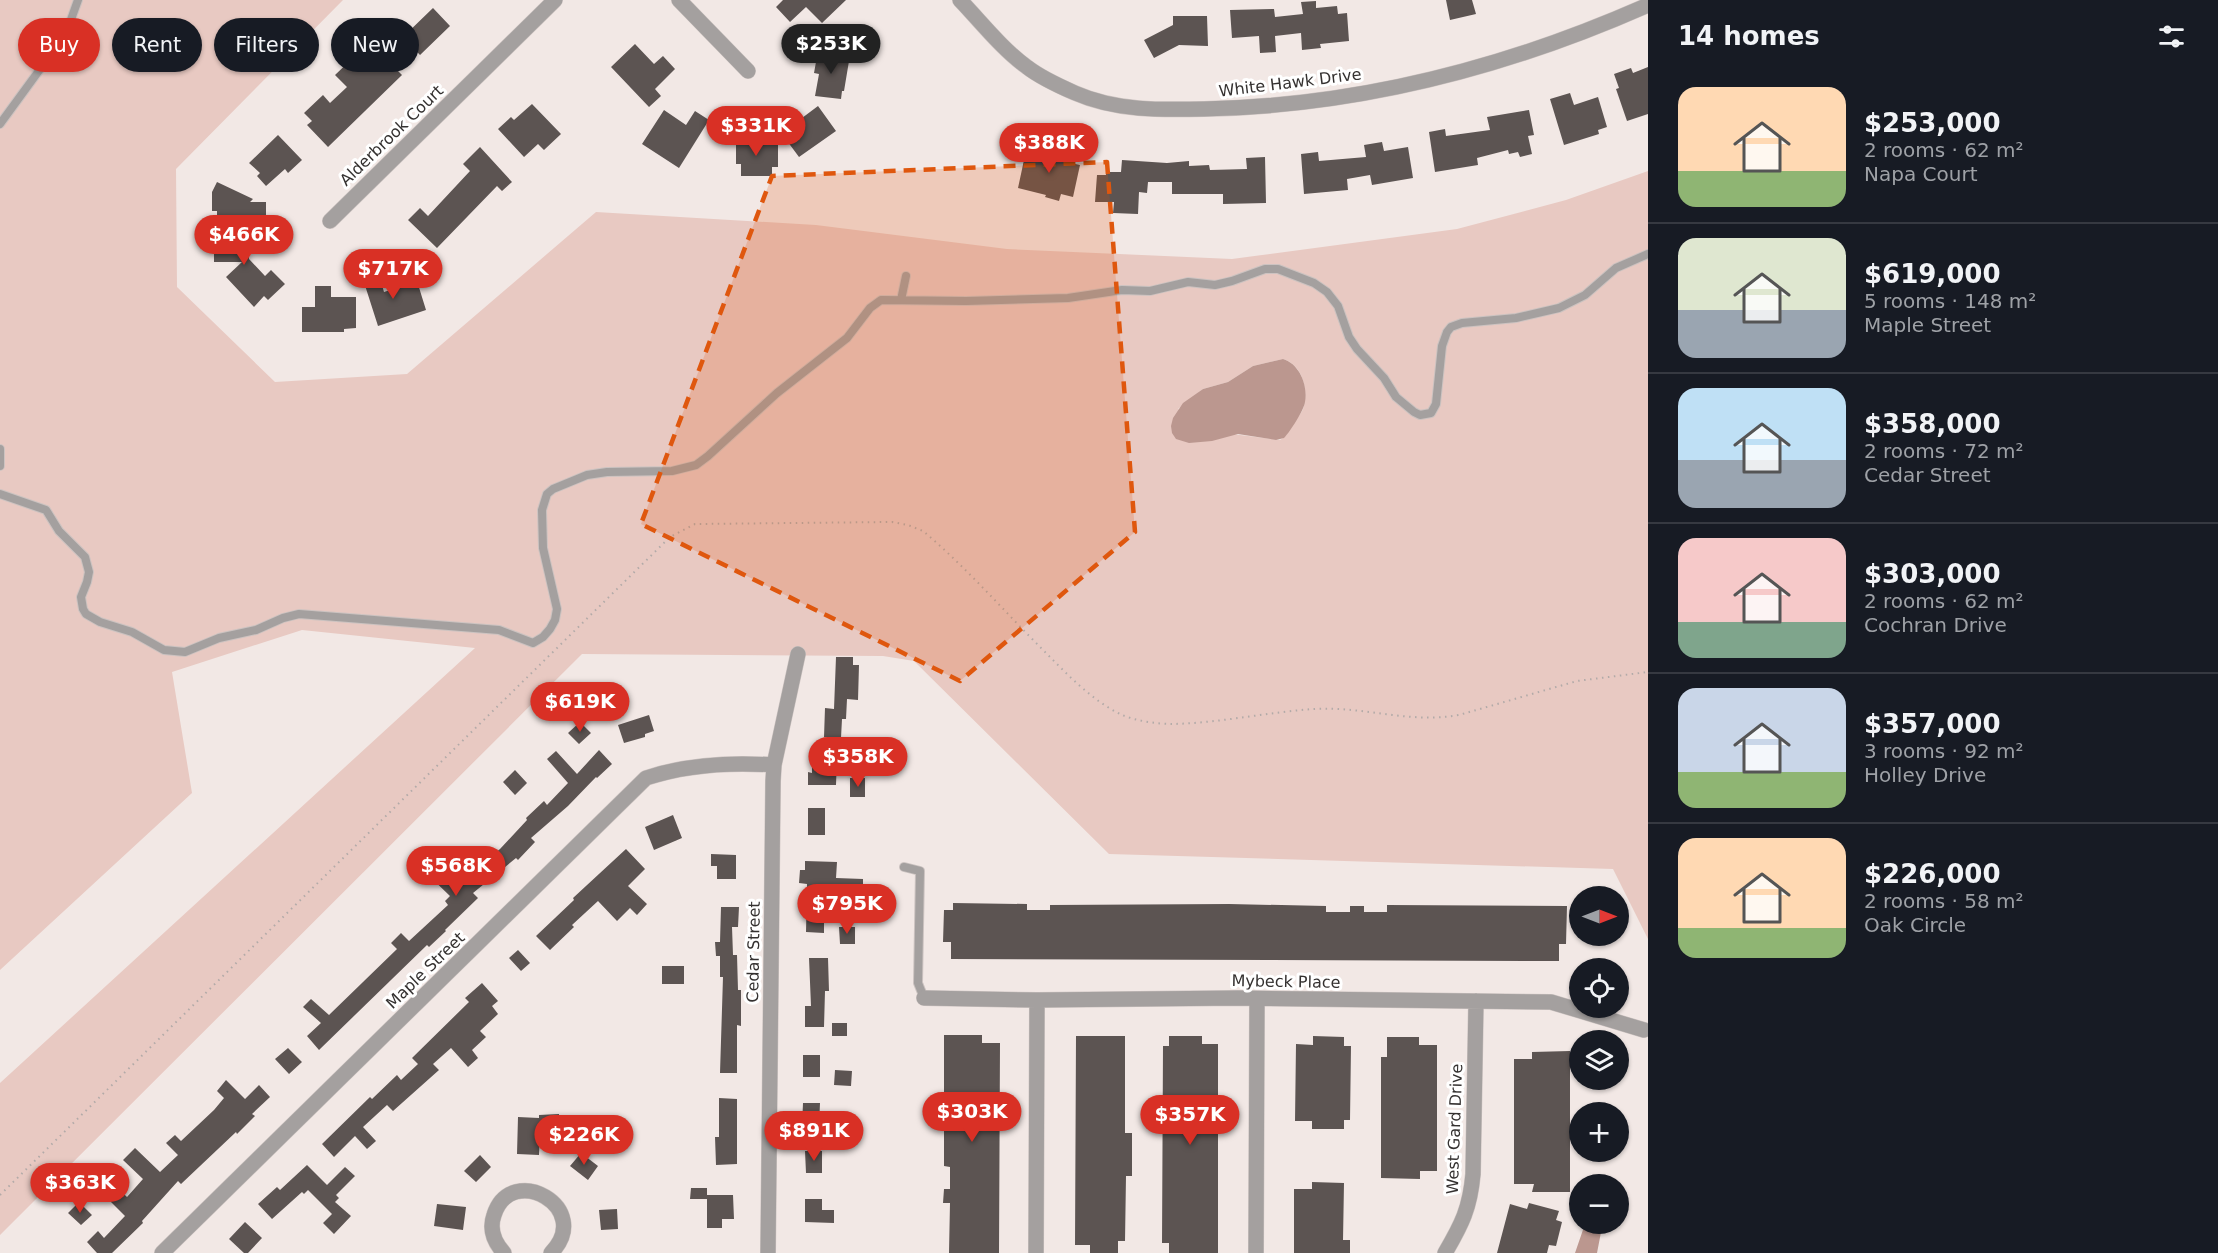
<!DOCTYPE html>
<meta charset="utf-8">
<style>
body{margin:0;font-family:"DejaVu Sans",sans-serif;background:#242831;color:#f1f3f6;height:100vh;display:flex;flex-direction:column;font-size:22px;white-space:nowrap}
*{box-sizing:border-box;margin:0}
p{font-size:20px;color:#9ea1a6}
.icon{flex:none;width:33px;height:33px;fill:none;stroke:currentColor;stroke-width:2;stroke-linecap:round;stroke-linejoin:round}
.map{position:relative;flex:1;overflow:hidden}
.details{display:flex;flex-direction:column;background:#171b24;width:570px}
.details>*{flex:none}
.hud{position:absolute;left:18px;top:18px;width:570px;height:54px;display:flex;gap:12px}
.needle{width:39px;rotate:90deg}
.buttons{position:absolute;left:1569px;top:886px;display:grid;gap:12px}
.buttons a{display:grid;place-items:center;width:60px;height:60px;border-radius:50%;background:#171b24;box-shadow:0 2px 4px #0004;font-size:30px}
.price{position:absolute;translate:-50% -51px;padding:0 14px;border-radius:21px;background:#d93025;color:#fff;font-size:20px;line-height:39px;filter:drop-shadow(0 2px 3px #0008)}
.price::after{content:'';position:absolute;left:50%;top:36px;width:18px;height:14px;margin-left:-9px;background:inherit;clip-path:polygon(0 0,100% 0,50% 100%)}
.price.active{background:#222;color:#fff}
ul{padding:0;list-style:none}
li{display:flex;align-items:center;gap:18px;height:150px;padding:0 30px}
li+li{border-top:2px solid #363941}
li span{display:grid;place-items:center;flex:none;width:168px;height:120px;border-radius:18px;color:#555}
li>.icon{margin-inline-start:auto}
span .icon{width:72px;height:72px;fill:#fffc;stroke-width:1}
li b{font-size:26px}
h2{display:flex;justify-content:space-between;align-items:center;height:72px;padding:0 30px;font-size:26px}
.pill{padding:0 21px;border-radius:27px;background:#171b24;box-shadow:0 2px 4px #0004;font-size:21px;line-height:54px}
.pill.active{background:#d93025;color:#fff}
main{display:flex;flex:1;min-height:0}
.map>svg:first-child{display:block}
</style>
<main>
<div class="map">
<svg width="1648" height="1253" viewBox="0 0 1648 1253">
<rect width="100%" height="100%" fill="#f2e8e5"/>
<path fill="#e8c9c2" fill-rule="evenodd" d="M0 0H343L176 169 177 287 275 382 407 374 596 212 816 225 1007 249 1232 259 1457 229 1566 200 1648 171V939L1613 869 1109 854 914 661 883 656 582 654 0 1235V1083L475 648 302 630 172 672 192 793 0 970ZM1283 359C1303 365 1309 391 1303 409 1301 414 1295 420 1292 425 1288 432 1287 436 1280 440L1232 434 1178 409 1203 389 1228 382 1253 366Z"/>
<path fill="#bb978f" d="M1283 359C1300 364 1308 386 1305 402 1304 410 1290 432 1284 438L1276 440 1238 434 1212 441 1189 443 1176 439 1172 433 1171 426 1173 418 1183 403 1203 389 1228 382 1253 366Z
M1585 1224H1601L1602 1227 1597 1253H1575Z"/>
<path fill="#5c5452" d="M783 0H846L822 23 806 7 790 22 776 7Z
M1446 0H1472L1476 14 1450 20Z
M1316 1V8L1337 6 1338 14 1347 13 1349 41 1320 44 1321 48 1302 50 1301 33 1275 36 1276 52 1260 53 1259 36 1232 38 1230 10 1274 9 1275 17 1303 14 1301 2Z
M433 8 450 26 420 55 403 37Z
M1173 16H1207L1208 46 1179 45 1154 58 1144 40 1173 25Z
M364 30 385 53 382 55 402 75 328 147 307 125 312 121 304 113 323 95 330 103 347 87 335 75 357 54 348 45Z
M635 44 654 64 663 56 675 69 655 89 661 96 649 107 611 67Z
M818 51 838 54 837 59 849 61 844 91H842L841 99 815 96 819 74 814 73Z
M1648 67V114L1627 121 1616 89 1619 88 1614 74 1631 68 1633 73Z
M1570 93 1574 105 1598 97 1607 127 1598 130 1599 134 1564 145 1550 99Z
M532 104 561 134 544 150 538 144 524 157 498 129 511 117 514 120Z
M818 106 836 131 799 157 779 130 795 118 798 121Z
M664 110 686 125 695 111 709 120 679 168 642 144Z
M1529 110 1534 135 1528 136 1532 154 1520 157 1518 152 1509 154 1508 150 1477 158 1478 165 1435 172 1429 132 1445 129 1446 136 1490 130 1487 117Z
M278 135 302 160 288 173 285 169 266 186 257 176 260 173 249 163Z
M736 136H754V148L760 143H778V167H772V176H741V164H736Z
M1382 142 1384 151 1408 147 1413 178 1372 185 1370 175 1347 179 1348 190 1304 194 1301 154 1318 152 1319 161 1366 157 1364 145Z
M1036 143 1055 147 1052 159 1080 165 1073 197 1061 194 1059 201 1045 197 1046 195 1018 188 1024 160 1032 162Z
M480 147 512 182 502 191 497 186 437 248 408 220 420 208 428 216 470 171 463 164Z
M1265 157 1266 203 1223 204V194H1172V182H1148L1147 193 1139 192 1138 214 1113 213 1114 202H1095L1097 175H1106V172H1121L1122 160 1167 163 1189 161V166L1209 165 1210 170 1247 169 1246 158Z
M217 182 253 199 250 202H266V217H217V211H212V192Z
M217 222 249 237V259L265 276 271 270 285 284 268 300 264 296 254 307 226 277 242 262H214V235L217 229Z
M378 271 384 292 417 281 426 310 378 326 362 276Z
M315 286H331V297H356V328L344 329V332H302V307H315Z
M836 657H853V665H859L858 700 847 699 846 719H842L841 738 824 737 825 708 834 709Z
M649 715 654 731 645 734V737L624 743 618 725Z
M580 722 591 733 579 744 568 733Z
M599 750 612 764 597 778 596 777 568 806 531 838 535 842 518 860 516 858 473 893 478 898 445 930 446 931 429 947 427 945 319 1050 307 1036 321 1023 303 1007 311 999 329 1015 397 949 391 943 401 933 409 941 448 905 445 901 450 896 423 870 437 855 463 879 500 849 527 820 526 818 544 801 547 805 568 783 547 759 556 751 577 774Z
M812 758H837L836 785H808V772L812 773Z
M515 770 527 783 515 795 503 782Z
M850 778H865V797H850Z
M808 808H825V835H808Z
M673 815 682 838 654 850 645 827Z
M626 849 645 869 628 886 647 904 637 915 630 908 617 921 598 901 572 925 574 927 550 950 536 936 574 900 573 898Z
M711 854 736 855V879H717V866H711Z
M805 861 837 862 836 878 863 879V894L824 893V933L806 932 807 884 799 883 800 870H805Z
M953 903 1027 904V910H1050V905L1229 904 1326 906V912H1350V906H1364V912H1387V905L1567 906 1566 944H1559V961L951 959V942H943L944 910H953Z
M721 907H739L738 927H732L733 955H737L738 990H741V1026L737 1025V1073H720L723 977H720V956H716L715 942H720Z
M839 927H855V944H840Z
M518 950 530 963 521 971 509 958Z
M809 958H828L829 991H825L824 1027H805V1006H811Z
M662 966H684V984H662Z
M482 983 498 1001 492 1006 498 1014 480 1031 486 1037 472 1050 478 1058 468 1067 451 1048 433 1064 439 1070 393 1111 387 1105 363 1127 376 1141 367 1149 355 1136 334 1157 322 1144 370 1097 372 1099 397 1075 401 1080 418 1064 412 1058 469 1002 465 998Z
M832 1023H847V1036H832Z
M944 1035H982V1043H1000L999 1253H949L950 1203H943L944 1189H950V1167L944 1166Z
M1076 1036H1125V1133H1132V1176H1126L1125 1241H1118V1253H1090V1245H1075Z
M1169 1036H1202V1044H1218V1253H1169V1243H1162L1163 1046H1169Z
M1313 1036 1344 1037V1046H1351L1350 1120H1344V1129H1312V1121H1295L1296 1044 1313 1045Z
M1387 1037H1419V1045H1437V1171H1420V1179L1381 1178V1057H1387Z
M288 1048 302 1062 289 1074 275 1059Z
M1570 1051V1192H1532L1534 1184H1514V1059H1532V1052Z
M803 1055H820V1077H803Z
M835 1070 852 1071 851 1086 834 1085Z
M226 1080 245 1099 259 1085 270 1097 252 1114 255 1116 237 1134 236 1132 181 1184 178 1181 142 1221 143 1223 112 1253H97L87 1242 98 1231 104 1238 125 1216 100 1191 110 1181 127 1197 143 1179 123 1160 135 1148 160 1172 178 1155 166 1143 175 1135 181 1141 214 1110 224 1098 217 1091Z
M719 1098 737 1099V1164L716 1165 715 1137H719Z
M803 1103H820L819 1126H802Z
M559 1114V1131L540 1132 539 1155 517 1154 518 1117 539 1118V1115Z
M805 1151H822V1173H806Z
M581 1153 598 1166 588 1180 570 1166Z
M480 1155 491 1167 476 1182 464 1171Z
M307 1165 327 1185 345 1167 355 1176 336 1195 339 1198 335 1202 351 1216 334 1234 323 1223 332 1214 308 1190 304 1194 302 1192 272 1219 258 1204 277 1187 280 1190Z
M1312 1182 1344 1183 1343 1240H1350V1253H1294V1189H1312Z
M691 1188H707V1199H690Z
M707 1195H733L734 1219H722V1228H707Z
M805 1199H822V1210H834V1223L805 1222Z
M79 1202 92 1215 81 1225 68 1213Z
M1529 1203 1559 1211 1556 1220 1562 1222 1556 1246 1549 1245 1547 1253H1497L1510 1204 1527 1209Z
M437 1204 466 1207 463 1230 434 1226Z
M617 1209 618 1229 601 1230 599 1210Z
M245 1222 262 1238 248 1253H244L229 1239Z"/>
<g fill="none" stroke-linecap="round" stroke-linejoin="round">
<g stroke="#ccc3c1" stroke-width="10">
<path id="lane" d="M0 124 60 42 68 28 78 0
M901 300 906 276
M0 449V466
M0 494 46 510 59 531 85 557 89 572 87 582 81 597 83 609 86 614 100 622 132 632 164 650 185 652 219 638 256 630 283 618 299 614 499 630 533 643 543 637 550 629 555 620 557 609 543 548 542 510 547 494 553 489 587 475 607 472 672 471 696 465 708 456 777 393 847 338 870 308 881 300 966 301 1068 298 1122 290 1150 291 1188 282 1215 285 1232 281 1265 269H1278L1314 283 1327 292 1338 306 1349 337 1357 349 1384 378 1396 397 1414 412 1420 415 1431 413 1436 404 1442 346 1447 332 1451 327 1462 323 1516 318 1559 308 1585 295 1616 268 1648 254
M904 867 920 871 918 983 924 998"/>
</g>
<g stroke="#ccc3c1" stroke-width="16">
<path id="street" d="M679 0 748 71
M960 0C981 22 1003 50 1027 67 1041 78 1059 86 1075 93 1116 111 1160 110 1204 109 1358 106 1508 67 1648 5
M330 221 555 0
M924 998 1037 1000 1239 998 1551 1002 1644 1030
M162 1253 646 778C688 764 730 762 774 765
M504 1253C494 1242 489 1229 494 1215 511 1161 595 1208 551 1253
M768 1253 773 781 774 765 798 654
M1036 1253 1037 1000
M1256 1253 1257 999
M1445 1253C1462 1224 1470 1208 1473 1174L1476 1001"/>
</g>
<path stroke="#b2aaa8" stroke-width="2" stroke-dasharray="1.5 4.5" stroke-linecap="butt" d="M0 1195 670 537 695 524 892 522 908 525 923 531C966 567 1003 610 1043 650 1066 673 1090 699 1120 714 1135 721 1157 724 1173 724 1220 723 1268 712 1314 709 1365 706 1408 724 1459 715L1577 681 1648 672"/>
<use href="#lane" stroke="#a4a09f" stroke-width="8"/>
<use href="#street" stroke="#a4a09f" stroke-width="15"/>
</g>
<path fill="#df570e" fill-opacity="0.2" stroke="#df570e" stroke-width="4.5" stroke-dasharray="12 8" stroke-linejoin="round" d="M1107 162 1135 532 960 681 641 524 772 176Z"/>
<g text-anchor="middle" stroke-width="6" stroke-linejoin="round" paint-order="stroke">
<g font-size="16" fill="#343130" stroke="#fff">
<text transform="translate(1290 82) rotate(-7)" y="6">White Hawk Drive</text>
<text transform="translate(391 135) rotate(-44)" y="6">Alderbrook Court</text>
<text transform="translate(753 952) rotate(-89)" y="6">Cedar Street</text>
<text transform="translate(425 970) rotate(-44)" y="6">Maple Street</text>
<text transform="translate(1286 981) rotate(1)" y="6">Mybeck Place</text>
<text transform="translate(1454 1129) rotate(-88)" y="6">West Gard Drive</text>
</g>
</g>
</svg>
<div class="buttons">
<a><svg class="needle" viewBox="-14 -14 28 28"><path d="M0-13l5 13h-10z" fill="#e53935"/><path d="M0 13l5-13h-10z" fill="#9ea1a6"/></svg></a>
<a><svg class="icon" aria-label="locate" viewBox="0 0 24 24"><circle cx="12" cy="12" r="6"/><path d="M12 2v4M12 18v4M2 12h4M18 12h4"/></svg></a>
<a><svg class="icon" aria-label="layers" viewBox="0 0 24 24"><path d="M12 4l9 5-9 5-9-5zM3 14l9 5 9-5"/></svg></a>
<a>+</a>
<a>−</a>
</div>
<b class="price active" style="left:831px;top:75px">$253K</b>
<b class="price" style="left:756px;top:157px">$331K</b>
<b class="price" style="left:1049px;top:174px">$388K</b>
<b class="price" style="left:244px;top:266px">$466K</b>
<b class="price" style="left:393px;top:300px">$717K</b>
<b class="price" style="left:580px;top:733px">$619K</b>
<b class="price" style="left:858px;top:788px">$358K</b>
<b class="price" style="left:456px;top:897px">$568K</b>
<b class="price" style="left:847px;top:935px">$795K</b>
<b class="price" style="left:972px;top:1143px">$303K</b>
<b class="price" style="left:1190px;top:1146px">$357K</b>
<b class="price" style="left:814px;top:1162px">$891K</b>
<b class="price" style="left:584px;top:1166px">$226K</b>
<b class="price" style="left:80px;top:1214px">$363K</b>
<div class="hud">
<a class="pill active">Buy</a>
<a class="pill">Rent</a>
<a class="pill">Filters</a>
<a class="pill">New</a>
</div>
</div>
<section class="details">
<h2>14 homes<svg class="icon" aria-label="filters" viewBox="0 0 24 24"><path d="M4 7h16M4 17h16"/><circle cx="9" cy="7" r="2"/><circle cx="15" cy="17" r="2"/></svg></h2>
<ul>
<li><span style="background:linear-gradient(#ffd9b3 70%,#8fb573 0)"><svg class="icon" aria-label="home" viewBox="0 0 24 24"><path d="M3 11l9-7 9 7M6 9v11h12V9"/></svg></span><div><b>$253,000</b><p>2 rooms · 62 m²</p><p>Napa Court</p></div></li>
<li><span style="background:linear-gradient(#dfe7d0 60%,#9aa5b1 0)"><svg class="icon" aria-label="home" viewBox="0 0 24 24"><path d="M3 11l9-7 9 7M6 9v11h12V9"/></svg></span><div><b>$619,000</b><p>5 rooms · 148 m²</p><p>Maple Street</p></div></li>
<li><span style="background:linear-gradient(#bfe0f5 60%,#9aa5b1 0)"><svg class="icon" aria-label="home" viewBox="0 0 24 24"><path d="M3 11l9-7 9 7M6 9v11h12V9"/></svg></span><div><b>$358,000</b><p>2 rooms · 72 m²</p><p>Cedar Street</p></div></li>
<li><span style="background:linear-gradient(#f6c9c9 70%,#7fa58c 0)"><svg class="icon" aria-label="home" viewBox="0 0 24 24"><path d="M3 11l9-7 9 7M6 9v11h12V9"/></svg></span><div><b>$303,000</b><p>2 rooms · 62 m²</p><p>Cochran Drive</p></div></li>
<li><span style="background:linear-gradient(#c9d6e8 70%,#8fb573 0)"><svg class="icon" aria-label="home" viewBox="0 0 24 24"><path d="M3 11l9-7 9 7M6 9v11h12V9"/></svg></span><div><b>$357,000</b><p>3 rooms · 92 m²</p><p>Holley Drive</p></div></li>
<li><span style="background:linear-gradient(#ffd9b3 75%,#8fb573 0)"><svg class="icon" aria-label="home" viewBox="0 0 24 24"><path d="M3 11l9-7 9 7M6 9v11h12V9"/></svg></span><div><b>$226,000</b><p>2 rooms · 58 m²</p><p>Oak Circle</p></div></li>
</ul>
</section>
</main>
